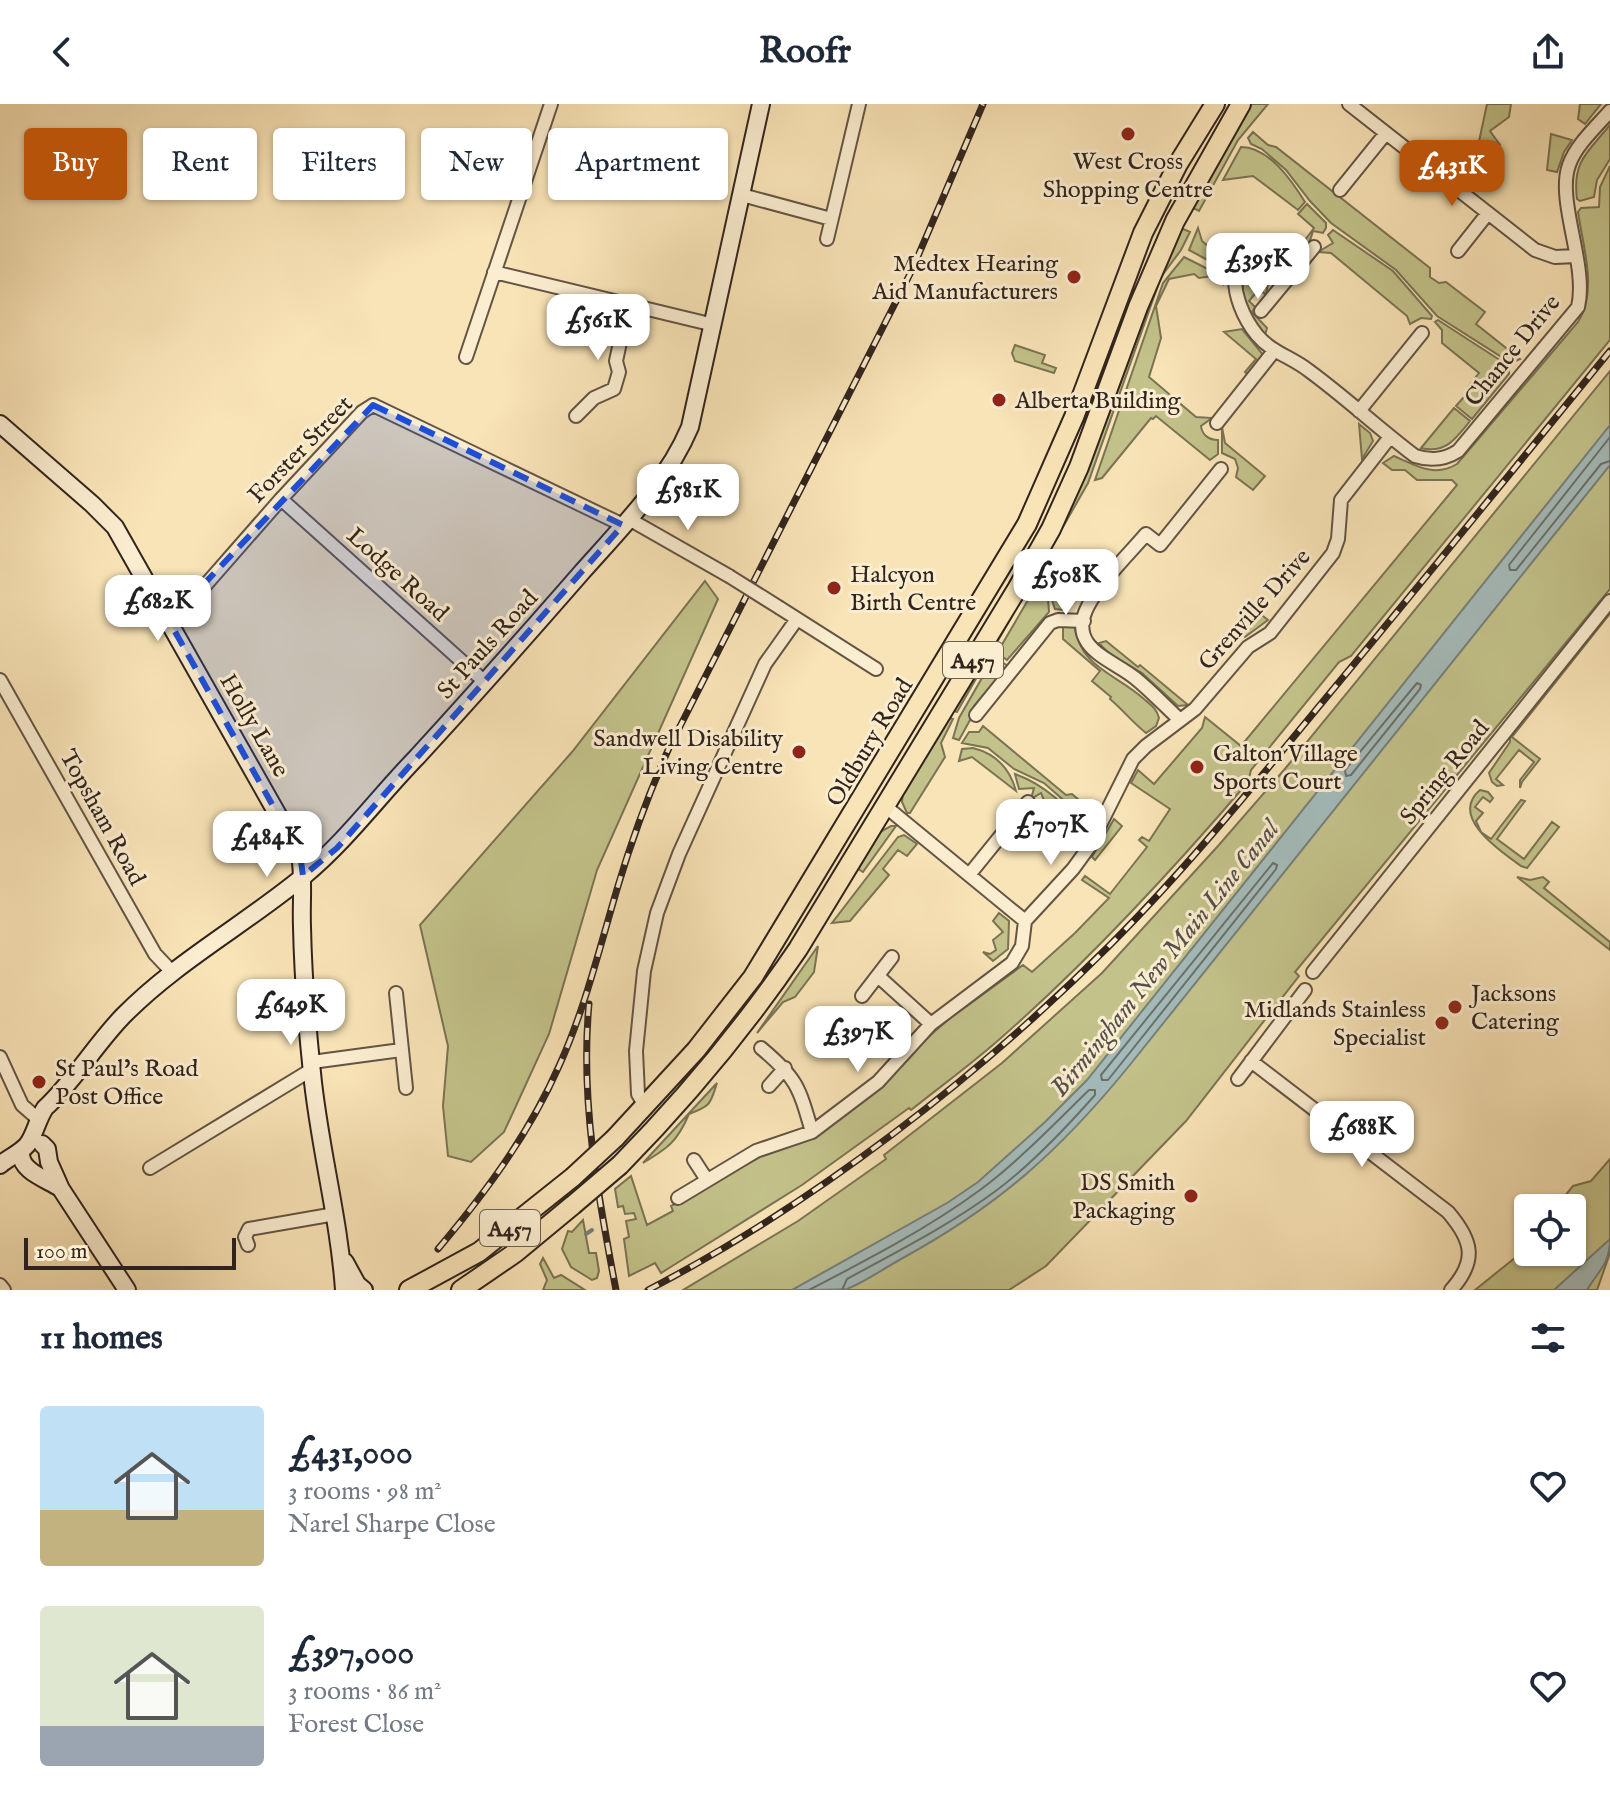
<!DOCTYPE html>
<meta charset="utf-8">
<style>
body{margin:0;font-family:"IM FELL English",serif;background:#f2f2f3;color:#1f2937;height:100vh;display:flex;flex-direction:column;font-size:30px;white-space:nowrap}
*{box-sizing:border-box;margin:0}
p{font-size:26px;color:#747a83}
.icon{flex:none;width:44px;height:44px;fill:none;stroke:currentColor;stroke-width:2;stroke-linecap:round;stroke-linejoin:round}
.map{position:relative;height:1186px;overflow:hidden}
.sheet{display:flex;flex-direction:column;background:#fff;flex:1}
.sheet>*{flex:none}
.hud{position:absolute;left:24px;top:24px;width:800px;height:72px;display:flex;gap:16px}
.fabs{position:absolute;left:1514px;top:1090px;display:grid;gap:16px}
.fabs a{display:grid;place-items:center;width:72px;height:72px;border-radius:8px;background:#fff;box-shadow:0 2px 6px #0004;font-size:40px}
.scale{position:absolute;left:24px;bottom:20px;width:212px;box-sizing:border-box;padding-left:8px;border:4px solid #31241d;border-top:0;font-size:22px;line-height:28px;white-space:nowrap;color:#31241d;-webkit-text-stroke:6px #fbedd0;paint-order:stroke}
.price{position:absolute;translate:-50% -68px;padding:0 18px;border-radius:16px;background:#fff;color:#222;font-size:26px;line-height:52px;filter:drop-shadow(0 2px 4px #0008)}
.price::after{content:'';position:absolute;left:50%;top:48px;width:24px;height:18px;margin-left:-12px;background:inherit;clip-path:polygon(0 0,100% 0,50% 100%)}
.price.current{background:#b45309;color:#fff}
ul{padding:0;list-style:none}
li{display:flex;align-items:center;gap:24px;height:200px;padding:0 40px}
li span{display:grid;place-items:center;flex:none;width:224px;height:160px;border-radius:8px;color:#555}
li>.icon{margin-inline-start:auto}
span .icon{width:96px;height:96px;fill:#fffc;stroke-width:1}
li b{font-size:34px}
h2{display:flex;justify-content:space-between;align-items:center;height:96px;padding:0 40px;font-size:34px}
.tag{padding:0 28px;border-radius:8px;background:#fff;box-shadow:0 2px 6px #0004;font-size:28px;line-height:72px}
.tag.current{background:#b45309;color:#fff}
header{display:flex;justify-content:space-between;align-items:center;height:104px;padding:0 40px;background:#fff;font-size:36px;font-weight:800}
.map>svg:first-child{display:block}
</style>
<header><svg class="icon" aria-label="back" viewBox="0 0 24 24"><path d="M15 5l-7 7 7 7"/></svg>Roofr<svg class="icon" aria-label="share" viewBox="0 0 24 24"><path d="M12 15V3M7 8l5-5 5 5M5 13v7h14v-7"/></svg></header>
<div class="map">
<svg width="1610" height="1186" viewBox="0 0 1610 1186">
<rect width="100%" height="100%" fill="#f9e4b7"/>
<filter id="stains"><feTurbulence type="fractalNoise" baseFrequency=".0025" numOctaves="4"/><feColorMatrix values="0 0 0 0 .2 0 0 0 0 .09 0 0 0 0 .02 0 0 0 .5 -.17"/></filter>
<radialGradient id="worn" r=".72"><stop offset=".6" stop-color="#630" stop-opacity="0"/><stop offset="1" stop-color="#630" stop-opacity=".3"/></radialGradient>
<path fill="#c3c28a" stroke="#7a7354" stroke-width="2" d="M1251 0H1268L1238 36 1199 107 1191 103Z
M1487 0H1511L1509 13 1490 27 1500 41 1494 48 1478 42Z
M1580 0H1601L1585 20 1578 15Z
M1610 21V55L1597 76 1594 93 1580 97 1577 95C1572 57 1588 48 1610 21Z
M1253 28 1268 41 1276 43 1430 164V173L1439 179 1446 178 1485 208 1476 220 1520 255 1511 259 1437 212 1396 166 1331 119 1310 97 1286 66 1262 45 1251 40 1248 34Z
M1551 30 1572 36 1564 48 1557 68 1547 66Z
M1241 43C1269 43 1292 77 1305 98L1298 106 1253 72 1223 76Z
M1610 62V236L1351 552 1339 558 1251 666 1248 678C1171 768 1091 855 1002 933 973 959 941 982 911 1006L909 1004 802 1081 669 1164 661 1169 655 1159 629 1172 624 1135 629 1133 626 1117 636 1115 634 1109 625 1110 623 1102 618 1103 615 1085 631 1072 647 1121 673 1107 671 1102 771 1047 819 1030 882 980 919 941 949 915 1023 861 1032 868 1075 829 1109 794 1082 776 1085 772 1110 790 1147 743 1139 736 1142 733 1149 737 1170 705 1131 679 1138 666 1154 680 1202 624 1205 613 1241 642 1457 381 1452 376H1417L1405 366H1392L1383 359 1394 352C1415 361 1434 374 1457 360L1578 218C1598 187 1583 143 1578 108L1581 104 1599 103 1600 83Z
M1307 100 1326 119V124L1323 129 1313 127C1308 146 1299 156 1283 165L1275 164 1287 160 1314 124 1298 110Z
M1181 124 1190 128 1181 146 1161 173 1088 379 1047 451C1102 346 1133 232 1181 124Z
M1198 124 1202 137 1222 154 1220 158 1228 165 1226 166 1189 146Z
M1333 126 1393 167 1432 212 1431 215 1421 214 1410 220 1407 212 1331 149 1318 148 1333 139 1328 131Z
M1184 153 1218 170 1223 176V180L1213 172 1199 174 1194 170 1169 175 1156 202 1161 234 1149 273 1196 313 1212 314 1201 322C1202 331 1209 336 1218 336V350L1210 356 1156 312 1153 315 1151 314 1102 374 1095 376 1163 179Z
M1251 167 1259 169 1268 180 1266 191 1259 185 1249 197 1255 203 1252 208 1267 224 1265 231C1252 217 1237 189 1245 170Z
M1438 216 1509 262V270L1472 315 1456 302 1470 286 1468 283 1479 269 1442 239V226L1435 218Z
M1242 225 1264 252 1248 271 1245 268 1256 255 1224 228Z
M1015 241 1045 251 1042 259 1056 264 1054 269 1015 257 1012 249Z
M1610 267V485L1295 868 1299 872 1186 1017 1046 1162 1009 1186H683L798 1117 886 1055 884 1051 1002 959 1102 869 1218 742 1284 666Z
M1454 304 1470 317C1456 335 1445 350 1421 344Z
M1359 320 1370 329 1373 337 1362 355Z
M1222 323 1225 339 1265 372 1253 386 1236 373 1238 364 1235 355 1222 349Z
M1041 472 1069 495 1064 506 1055 505 1051 493 1041 485Z
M705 477 718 495 597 766 549 930 504 1028 471 1058 448 1052 443 1002 448 942 420 821 572 648Z
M1040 488 1048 495 1049 508 1007 556 997 549 1031 491Z
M1259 509 1268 516 1245 533 1236 525 1245 514 1251 519Z
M1609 511 1512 633 1540 655 1522 678 1520 684V676L1534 658 1519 646 1496 675 1503 681 1497 682 1492 678 1489 669 1510 638V633L1606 512Z
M1012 512 957 608 954 607Z
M1063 520H1074C1080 564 1115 569 1144 595 1151 601 1157 605 1159 614L1156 622 1146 629C1132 618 1123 606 1110 595L1111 593 1092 577 1100 567 1063 535Z
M1106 537 1138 563 1140 561 1188 601 1178 602 1142 569 1108 549 1099 539Z
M994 553 1008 562 974 602 970 616 959 636 953 634 959 614Z
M950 614 953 615 941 639 945 653 910 709H907L902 698 903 688Z
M983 622 1066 691 1072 690 1093 708 1091 714H1084L1044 679 1014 665 988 644 962 639 969 628H979Z
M973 644C997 650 1010 665 1016 687L972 653 959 657 962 645Z
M1015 670C1043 680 1070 703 1084 727L1078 739V730L1048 704 1043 707 1045 699 1041 689 1031 695 1034 684 1019 685Z
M1480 686 1488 688 1493 694 1490 698 1483 693 1475 703 1483 709 1476 717 1481 728 1491 735 1521 696 1525 697 1497 735 1524 755 1552 718 1559 723 1527 764 1521 762C1502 748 1448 713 1480 686Z
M1114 715 1122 722 1095 756 1092 753Z
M891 722H896L863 768 858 765 880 728Z
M904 731 917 740 907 752 898 746 883 765 889 771 850 817 832 819 898 733Z
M1517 773 1530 776 1543 773 1549 778 1544 784 1610 838V846Z
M999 809 1009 817 1008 845 993 857 983 848 990 850 996 846 993 836 1003 828 993 817Z
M818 842 814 868 795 893 783 898 757 929Z
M717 979C710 1000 712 1001 689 1010 677 1038 668 1044 643 1059Z
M1610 1055V1149L1597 1186H1475L1516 1153 1528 1138V1148H1572V1104H1555L1573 1082 1591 1077Z
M583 1116 589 1149H596L599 1167 597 1174 592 1176 571 1163 562 1145 568 1127 572 1128Z
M543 1154 554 1174 561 1171 585 1186H543L547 1176 540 1160Z"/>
<path fill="#a4bbba" stroke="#767f7b" stroke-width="2" d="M1610 321V361L1129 962C1059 1048 998 1102 901 1155 883 1165 865 1178 847 1185 832 1186 808 1186 792 1186L947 1099 978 1078 1045 1018 1087 976Z
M1610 1135C1610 1160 1599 1166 1587 1186H1554Z"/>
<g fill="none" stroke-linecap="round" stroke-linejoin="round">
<path stroke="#6a706c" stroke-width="2" d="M1610 333 1509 461 1510 466H1516L1601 360 1610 357
M1417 579 1421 581 1420 585 1351 671 1346 672 1345 666Z
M1273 759 1277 761 1276 765 1108 976H1102L1101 971Z
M809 1186C867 1156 927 1125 980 1086 1019 1057 1054 1020 1089 986H1095V991C1065 1025 1033 1059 997 1086 950 1121 898 1147 847 1175L842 1186"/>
<path stroke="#767f7b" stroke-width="4" d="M586 1130 592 1126"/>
<g stroke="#635444" stroke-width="16">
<path id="street" d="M1349 0 1535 146 1555 153 1576 152
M1340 86 1386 29
M742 91 831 115
M827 135 859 0
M1458 147 1488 109
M494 168 714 221
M1285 178 1260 160 1250 159 1236 168C1232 189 1244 215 1257 231 1271 248 1291 253 1308 266 1345 293 1378 324 1415 352 1431 357 1444 356 1458 347L1578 203C1588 161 1556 97 1569 61 1576 41 1596 23 1610 7
M1261 207 1314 143
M466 253 551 0
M1359 307 1422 229
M576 312 594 294 614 285 619 268 616 257 628 201
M1217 319 1274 247
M281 395 486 579
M629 415 729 472
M780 504 876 565
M169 517 188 501 281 395 362 308 373 301 623 421
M0 576 155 850 173 869
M976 611 1050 519 1058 516 1084 517
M1180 616C1165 602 1151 587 1135 574 1112 555 1066 544 1088 502 1101 477 1128 451 1146 430L1160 441 1221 365
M885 702 1025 817 1073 765 1089 743 1133 655 1146 642 1195 605 1248 543 1270 529 1333 449 1338 435 1341 396 1390 333
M969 771 1028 698
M1313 868 1610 497
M878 872 931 920
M396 889 406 984
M862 892 892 853
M761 944C797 974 799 983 812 1028
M0 953 22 1001 38 1015
M1251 957 1448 1108C1472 1136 1478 1156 1451 1186
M312 958 401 946
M1238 975 1305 886
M769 982 785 964
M645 1002 638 990 636 947 644 867 657 809 679 750 765 560 797 515
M694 1056 707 1076
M150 1064 311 966
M678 1094 756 1047 812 1028 878 978 931 920 1012 859 1022 842 1025 817
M248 1141 245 1133 249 1125 335 1110
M0 1181 4 1186"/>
</g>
<g stroke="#31241d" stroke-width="20">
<path id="secondary" d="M0 320 92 400 115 423 300 750C304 774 301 798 302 823 303 871 307 921 312 969 319 1042 339 1113 344 1186
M42 1040 47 1045 49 1058 61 1085 127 1186
M21 1049C20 1067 46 1075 60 1084
M0 1061C9 1053 19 1050 27 1041 35 1031 37 1016 45 1004 74 977 95 941 123 912 177 857 246 820 305 771 347 736 379 692 417 653 473 592 528 530 582 468 622 423 667 378 690 323L761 0
M345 1158 357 1180 364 1186"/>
</g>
<g stroke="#31241d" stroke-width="22">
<path id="primary" d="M615 1034 696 946 753 873 1027 420 1074 313 1143 129 1178 60 1215 0
M620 1061C686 994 745 923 798 845L1017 485 1051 425 1079 363 1138 203 1175 117 1241 0
M409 1186 479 1148 573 1073
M461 1186 515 1149 573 1101"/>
</g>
<use href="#street" stroke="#fbedd0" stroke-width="12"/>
<use href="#secondary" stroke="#fbedd0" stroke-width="16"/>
<use href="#primary" stroke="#f9e4b7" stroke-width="18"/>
<g stroke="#31241d" stroke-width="7">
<path id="rail" d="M589 900C580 996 598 1092 616 1186
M438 1145C486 1088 529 1030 559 962 585 905 600 842 618 782 632 735 649 689 669 644L912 166 983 0
M648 1186C814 1100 978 973 1110 841 1189 762 1259 675 1330 589 1424 476 1517 361 1610 247"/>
</g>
<use href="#rail" stroke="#fbedd0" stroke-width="4" stroke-dasharray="12" stroke-linecap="butt"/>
<g stroke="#635444" stroke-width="16" stroke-linecap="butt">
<path id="street-bridge" d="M729 472 780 504"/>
</g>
<g stroke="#31241d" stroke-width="22" stroke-linecap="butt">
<path id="primary-bridge" d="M573 1073 615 1034
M573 1101 620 1061"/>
</g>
<use href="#street-bridge" stroke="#fbedd0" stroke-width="12"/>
<use href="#primary-bridge" stroke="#f9e4b7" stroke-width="18"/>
</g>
<path fill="#1d4ed8" fill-opacity="0.2" stroke="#1d4ed8" stroke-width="6" stroke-dasharray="16 10" stroke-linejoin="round" d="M373 301 623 421 337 744 303 772 300 750 169 517Z"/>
<g fill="#8f2418" stroke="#fbedd0" stroke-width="3">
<circle cx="1128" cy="30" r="8"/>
<circle cx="1074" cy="173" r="8"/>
<circle cx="999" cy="296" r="8"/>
<circle cx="834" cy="484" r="8"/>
<circle cx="799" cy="648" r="8"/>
<circle cx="1197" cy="663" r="8"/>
<circle cx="1455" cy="903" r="8"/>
<circle cx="1442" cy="919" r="8"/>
<circle cx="39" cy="978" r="8"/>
<circle cx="1191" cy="1092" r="8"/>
</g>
<g text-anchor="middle" stroke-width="6" stroke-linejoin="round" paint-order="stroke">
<g fill="#fbedd0" stroke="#6e6053" stroke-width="2">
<rect x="943" y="538" width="60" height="36" rx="6"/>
<rect x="480" y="1106" width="60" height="36" rx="6"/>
</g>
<g font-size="22" font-weight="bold" fill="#31241d">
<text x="973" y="564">A457</text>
<text x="510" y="1132">A457</text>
</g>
<g font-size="24" fill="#31241d" stroke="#fbedd0" text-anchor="start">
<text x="1128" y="65" text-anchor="middle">West Cross<tspan x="1128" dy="28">Shopping Centre</tspan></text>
<text x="1058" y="167" text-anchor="end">Medtex Hearing<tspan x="1058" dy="28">Aid Manufacturers</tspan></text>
<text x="1015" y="304">Alberta Building</text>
<text x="850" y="478">Halcyon<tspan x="850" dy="28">Birth Centre</tspan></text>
<text x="783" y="642" text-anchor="end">Sandwell Disability<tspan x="783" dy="28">Living Centre</tspan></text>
<text x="1213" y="657">Galton Village<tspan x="1213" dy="28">Sports Court</tspan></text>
<text x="1471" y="897">Jacksons<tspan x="1471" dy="28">Catering</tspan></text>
<text x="1426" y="913" text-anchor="end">Midlands Stainless<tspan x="1426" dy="28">Specialist</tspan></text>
<text x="55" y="972">St Paul's Road<tspan x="55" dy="28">Post Office</tspan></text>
<text x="1175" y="1086" text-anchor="end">DS Smith<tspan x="1175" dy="28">Packaging</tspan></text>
</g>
<g font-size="24" fill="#31241d" stroke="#fbedd0">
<text transform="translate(1512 246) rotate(-51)" y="8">Chance Drive</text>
<text transform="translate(300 345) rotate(-46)" y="8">Forster Street</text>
<text transform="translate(398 470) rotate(42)" y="8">Lodge Road</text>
<text transform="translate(1254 505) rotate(-48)" y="8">Grenville Drive</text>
<text transform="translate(487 540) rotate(-48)" y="8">St Pauls Road</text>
<text transform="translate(255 621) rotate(60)" y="8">Holly Lane</text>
<text transform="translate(869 638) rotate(-59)" y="8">Oldbury Road</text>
<text transform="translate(1444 668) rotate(-51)" y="8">Spring Road</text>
<text transform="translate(103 713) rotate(61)" y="8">Topsham Road</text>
</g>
<g font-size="26" font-style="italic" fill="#54514c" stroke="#fbedd0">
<text transform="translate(1164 854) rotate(-51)" y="9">Birmingham New Main Line Canal</text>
</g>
</g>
<rect width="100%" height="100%" filter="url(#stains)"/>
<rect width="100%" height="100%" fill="url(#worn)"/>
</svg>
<div class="fabs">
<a><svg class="icon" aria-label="locate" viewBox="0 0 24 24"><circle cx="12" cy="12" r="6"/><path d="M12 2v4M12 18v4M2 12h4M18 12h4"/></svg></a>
</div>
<div class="scale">100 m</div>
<b class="price current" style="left:1452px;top:104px">£431K</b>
<b class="price" style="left:1258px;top:197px">£395K</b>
<b class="price" style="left:598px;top:258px">£561K</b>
<b class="price" style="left:688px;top:428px">£581K</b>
<b class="price" style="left:1066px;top:513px">£508K</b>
<b class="price" style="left:158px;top:539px">£682K</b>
<b class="price" style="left:1051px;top:763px">£707K</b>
<b class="price" style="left:267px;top:775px">£484K</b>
<b class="price" style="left:291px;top:943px">£649K</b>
<b class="price" style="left:858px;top:970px">£397K</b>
<b class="price" style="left:1362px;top:1065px">£688K</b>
<div class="hud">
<a class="tag current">Buy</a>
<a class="tag">Rent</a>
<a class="tag">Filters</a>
<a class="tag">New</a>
<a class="tag">Apartment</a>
</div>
</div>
<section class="sheet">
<h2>11 homes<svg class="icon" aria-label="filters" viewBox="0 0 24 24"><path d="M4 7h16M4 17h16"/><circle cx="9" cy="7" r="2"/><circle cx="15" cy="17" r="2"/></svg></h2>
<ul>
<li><span style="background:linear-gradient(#bfe0f5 65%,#c2b280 0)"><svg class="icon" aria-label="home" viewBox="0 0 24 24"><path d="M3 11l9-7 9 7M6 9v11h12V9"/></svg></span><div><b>£431,000</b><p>3 rooms · 98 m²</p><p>Narel Sharpe Close</p></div><svg class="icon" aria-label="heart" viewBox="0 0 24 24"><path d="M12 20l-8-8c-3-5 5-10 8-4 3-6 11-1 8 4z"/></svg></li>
<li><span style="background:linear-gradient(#dfe7d0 75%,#9aa5b1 0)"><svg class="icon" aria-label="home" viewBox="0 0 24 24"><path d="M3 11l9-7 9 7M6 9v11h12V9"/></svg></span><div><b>£397,000</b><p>3 rooms · 86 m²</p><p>Forest Close</p></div><svg class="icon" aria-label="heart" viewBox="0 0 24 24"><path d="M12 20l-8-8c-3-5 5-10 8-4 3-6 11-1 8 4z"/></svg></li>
</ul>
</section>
